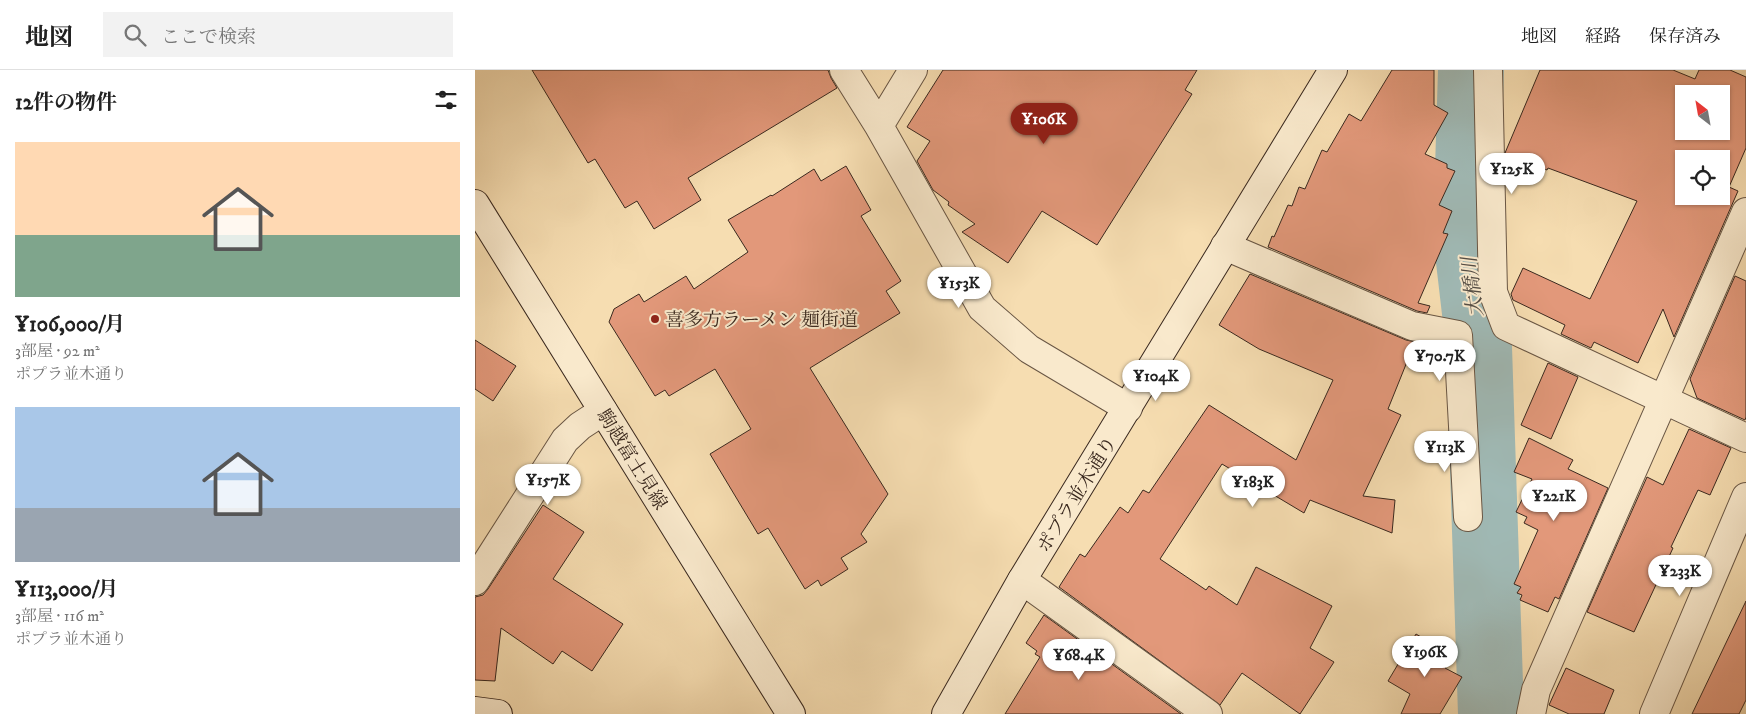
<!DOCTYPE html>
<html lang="ja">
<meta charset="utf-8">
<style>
body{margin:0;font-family:"IM FELL DW Pica","Noto Serif JP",serif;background:#f2f2f2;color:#222;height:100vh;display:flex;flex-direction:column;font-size:19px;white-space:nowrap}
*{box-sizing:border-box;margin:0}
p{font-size:16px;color:#767676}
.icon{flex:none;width:28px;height:28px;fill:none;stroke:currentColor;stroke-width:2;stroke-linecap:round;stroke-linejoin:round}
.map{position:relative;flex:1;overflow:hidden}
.drawer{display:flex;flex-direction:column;background:#fff;width:475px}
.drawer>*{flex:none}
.needle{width:32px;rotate:329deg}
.controls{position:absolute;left:1200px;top:15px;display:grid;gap:10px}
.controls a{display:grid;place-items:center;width:55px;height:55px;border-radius:0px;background:#fff;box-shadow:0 1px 4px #0004;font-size:25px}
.price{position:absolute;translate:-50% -42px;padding:0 11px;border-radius:18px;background:#fff;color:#222;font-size:16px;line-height:32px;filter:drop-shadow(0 1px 2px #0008)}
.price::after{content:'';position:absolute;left:50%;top:30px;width:15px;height:11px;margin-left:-8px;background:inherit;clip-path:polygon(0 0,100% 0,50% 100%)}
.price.current{background:#8f2418;color:#fff}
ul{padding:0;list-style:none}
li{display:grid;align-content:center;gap:10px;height:265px;padding:0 15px}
li span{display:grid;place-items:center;height:155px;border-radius:0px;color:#555}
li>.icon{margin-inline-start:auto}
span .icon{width:90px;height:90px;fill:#fffc;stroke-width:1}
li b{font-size:21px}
h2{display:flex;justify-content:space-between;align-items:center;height:60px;padding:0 15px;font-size:21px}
header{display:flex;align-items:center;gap:30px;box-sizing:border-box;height:70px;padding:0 25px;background:#fff;border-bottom:1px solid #e0e0e0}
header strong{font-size:24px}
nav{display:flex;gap:28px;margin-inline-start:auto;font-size:18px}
.search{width:350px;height:45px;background:#f2f2f2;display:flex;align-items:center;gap:12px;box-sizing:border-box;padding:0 18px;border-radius:0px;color:#767676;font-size:19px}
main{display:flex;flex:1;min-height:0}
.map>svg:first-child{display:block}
</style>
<header>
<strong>地図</strong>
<div class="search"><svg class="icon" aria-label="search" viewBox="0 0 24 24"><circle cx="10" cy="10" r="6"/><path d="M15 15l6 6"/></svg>ここで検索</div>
<nav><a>地図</a><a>経路</a><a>保存済み</a></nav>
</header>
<main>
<section class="drawer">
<h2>12件の物件<svg class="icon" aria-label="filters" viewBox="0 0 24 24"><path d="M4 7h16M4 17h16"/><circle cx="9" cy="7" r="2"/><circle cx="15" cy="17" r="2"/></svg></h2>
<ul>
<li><span style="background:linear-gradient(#ffd9b3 60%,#7fa58c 0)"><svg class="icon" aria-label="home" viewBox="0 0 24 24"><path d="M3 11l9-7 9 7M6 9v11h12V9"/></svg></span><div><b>¥106,000/月</b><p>3部屋 · 92 m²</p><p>ポプラ並木通り</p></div></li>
<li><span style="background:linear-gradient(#a9c7e8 65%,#9aa5b1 0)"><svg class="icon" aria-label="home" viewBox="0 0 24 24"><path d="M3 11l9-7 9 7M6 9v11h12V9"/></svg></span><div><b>¥113,000/月</b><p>3部屋 · 116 m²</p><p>ポプラ並木通り</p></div></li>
</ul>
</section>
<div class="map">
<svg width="1271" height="644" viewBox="0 0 1271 644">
<rect width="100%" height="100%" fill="#f6ddb1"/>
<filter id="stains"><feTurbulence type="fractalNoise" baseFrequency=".004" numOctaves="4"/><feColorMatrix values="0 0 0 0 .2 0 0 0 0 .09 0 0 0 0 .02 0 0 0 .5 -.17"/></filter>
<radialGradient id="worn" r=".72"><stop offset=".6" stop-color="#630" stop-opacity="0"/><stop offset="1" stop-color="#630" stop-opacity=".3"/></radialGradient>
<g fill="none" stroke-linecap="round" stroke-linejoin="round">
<path stroke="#a0bab6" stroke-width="66" d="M996 0 991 165 1004 277 1016 644"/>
</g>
<path fill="#e2987a" stroke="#3a291f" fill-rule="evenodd" d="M57 0H353L356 8 362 18 213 108 226 130 179 159 162 131 150 138 120 89 113 93Z
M468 0H722L710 20 717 24 622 175 567 141 533 193 487 162 500 154 473 135 474 132 458 120 442 91 455 71 432 57Z
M917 0H959V35L973 43 950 84 972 94V98L980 101 964 135 977 141 968 163 973 164 943 233 955 236 952 243 942 241 793 177 797 166 799 167 813 135 817 136 824 117 830 119 847 80 852 82 874 44 886 51Z
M1065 0H1198L1220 9 1224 0H1255L1271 7V78L1254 117 1263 121 1199 267 1188 239 1163 293 1119 272 1116 278 1086 264 1090 255 1038 230 1036 224 1048 198 1115 229 1162 131 1073 98 1072 100 1030 83ZM1209 24H1246V61H1209ZM1209 89H1246V126H1209Z
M371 96 396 140 386 146 426 211 411 221 425 243 335 298 413 424 386 464 392 472 366 488 373 499 346 516 343 510 330 519 293 458 283 464 235 384 276 359 240 299 194 326 190 320 180 326 134 252 139 239 164 224 169 232 211 206 219 219 273 182 253 150 296 125 297 126 339 99 346 111Z
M775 204 931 270 940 272 913 339 926 345 888 426 920 430 917 463 835 430 829 443 747 394 685 489 731 520 734 516 762 535 781 497 857 536 835 578 859 592 825 644 767 603 745 635 584 517 605 484 610 487 645 437 653 443 668 420 674 423 734 335 821 390 858 310 784 279 744 255Z
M1260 206 1271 211V347L1270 350 1222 328 1215 309Z
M0 270 41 296 18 331 0 319Z
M1073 293 1103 307 1076 369 1046 355Z
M1214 359 1256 378 1235 425 1223 420 1196 477 1198 478 1159 562 1112 542 1172 407 1188 415Z
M1054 368 1098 390 1093 399 1133 418 1084 529 1080 527 1073 542 1045 530 1047 525 1042 523 1046 517 1039 514 1063 460 1049 453 1052 447 1041 442 1057 409 1039 402Z
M68 435 109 462 78 509 148 554 117 601 87 581 78 594 26 558 20 611 0 610V527L8 525 13 519Z
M1271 531V630L1264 644H1217Z
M569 545 706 644H530L565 587 560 584 562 581 551 573Z
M941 564 978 586 970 598 987 607 965 644H926L935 624 913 611Z
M1091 598 1139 620 1129 644H1094L1074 635Z"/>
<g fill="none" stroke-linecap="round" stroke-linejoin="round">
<g stroke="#695644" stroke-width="30">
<path id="street" d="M369 0 404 56 507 238 554 279 653 338
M1013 0 1018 222 1031 256 1271 368
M404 56 438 0
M750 176 937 256 983 265 993 447
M547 510 733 644
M0 511 90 370 105 356 128 341
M1056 644 1061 620 1271 142
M1179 644 1271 427"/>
</g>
<g stroke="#3a291f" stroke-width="30">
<path id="secondary" d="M0 134 316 644
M0 641 23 644
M471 644 547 510 858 0"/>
</g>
<use href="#street" stroke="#f9e9cc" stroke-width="28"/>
<use href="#secondary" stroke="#f9e9cc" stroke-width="28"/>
</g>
<circle fill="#8f2418" stroke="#f9e9cc" stroke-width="2" cx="180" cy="249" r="5"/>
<g text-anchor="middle" stroke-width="4" stroke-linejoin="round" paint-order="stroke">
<g font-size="19" fill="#3a291f" stroke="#f9e9cc" text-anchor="start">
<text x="190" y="256">喜多方ラーメン 麺街道</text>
</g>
<g font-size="19" fill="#3a291f" stroke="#f9e9cc">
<text transform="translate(158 389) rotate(58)" y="7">駒越富士見線</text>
<text transform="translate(601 424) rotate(-58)" y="7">ポプラ並木通り</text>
</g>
<g font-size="20" font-style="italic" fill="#544d45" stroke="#f9e9cc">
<text transform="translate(997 217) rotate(-97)" y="7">大橋川</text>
</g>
</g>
<rect width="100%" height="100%" filter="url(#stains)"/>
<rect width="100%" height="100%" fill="url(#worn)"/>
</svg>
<div class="controls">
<a><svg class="needle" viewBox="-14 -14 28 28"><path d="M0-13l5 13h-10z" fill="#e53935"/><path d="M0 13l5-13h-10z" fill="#767676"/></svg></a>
<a><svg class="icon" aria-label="locate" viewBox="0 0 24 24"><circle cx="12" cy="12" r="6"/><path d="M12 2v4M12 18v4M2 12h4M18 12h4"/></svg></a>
</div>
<b class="price current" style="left:569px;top:75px">¥106K</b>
<b class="price" style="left:1037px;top:125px">¥125K</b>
<b class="price" style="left:484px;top:239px">¥153K</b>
<b class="price" style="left:965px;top:312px">¥70.7K</b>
<b class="price" style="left:681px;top:332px">¥104K</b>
<b class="price" style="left:970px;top:403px">¥113K</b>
<b class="price" style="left:73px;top:436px">¥157K</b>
<b class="price" style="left:778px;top:438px">¥183K</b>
<b class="price" style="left:1079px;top:452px">¥221K</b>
<b class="price" style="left:1205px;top:527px">¥233K</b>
<b class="price" style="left:950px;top:608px">¥196K</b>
<b class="price" style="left:604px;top:611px">¥68.4K</b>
</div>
</main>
